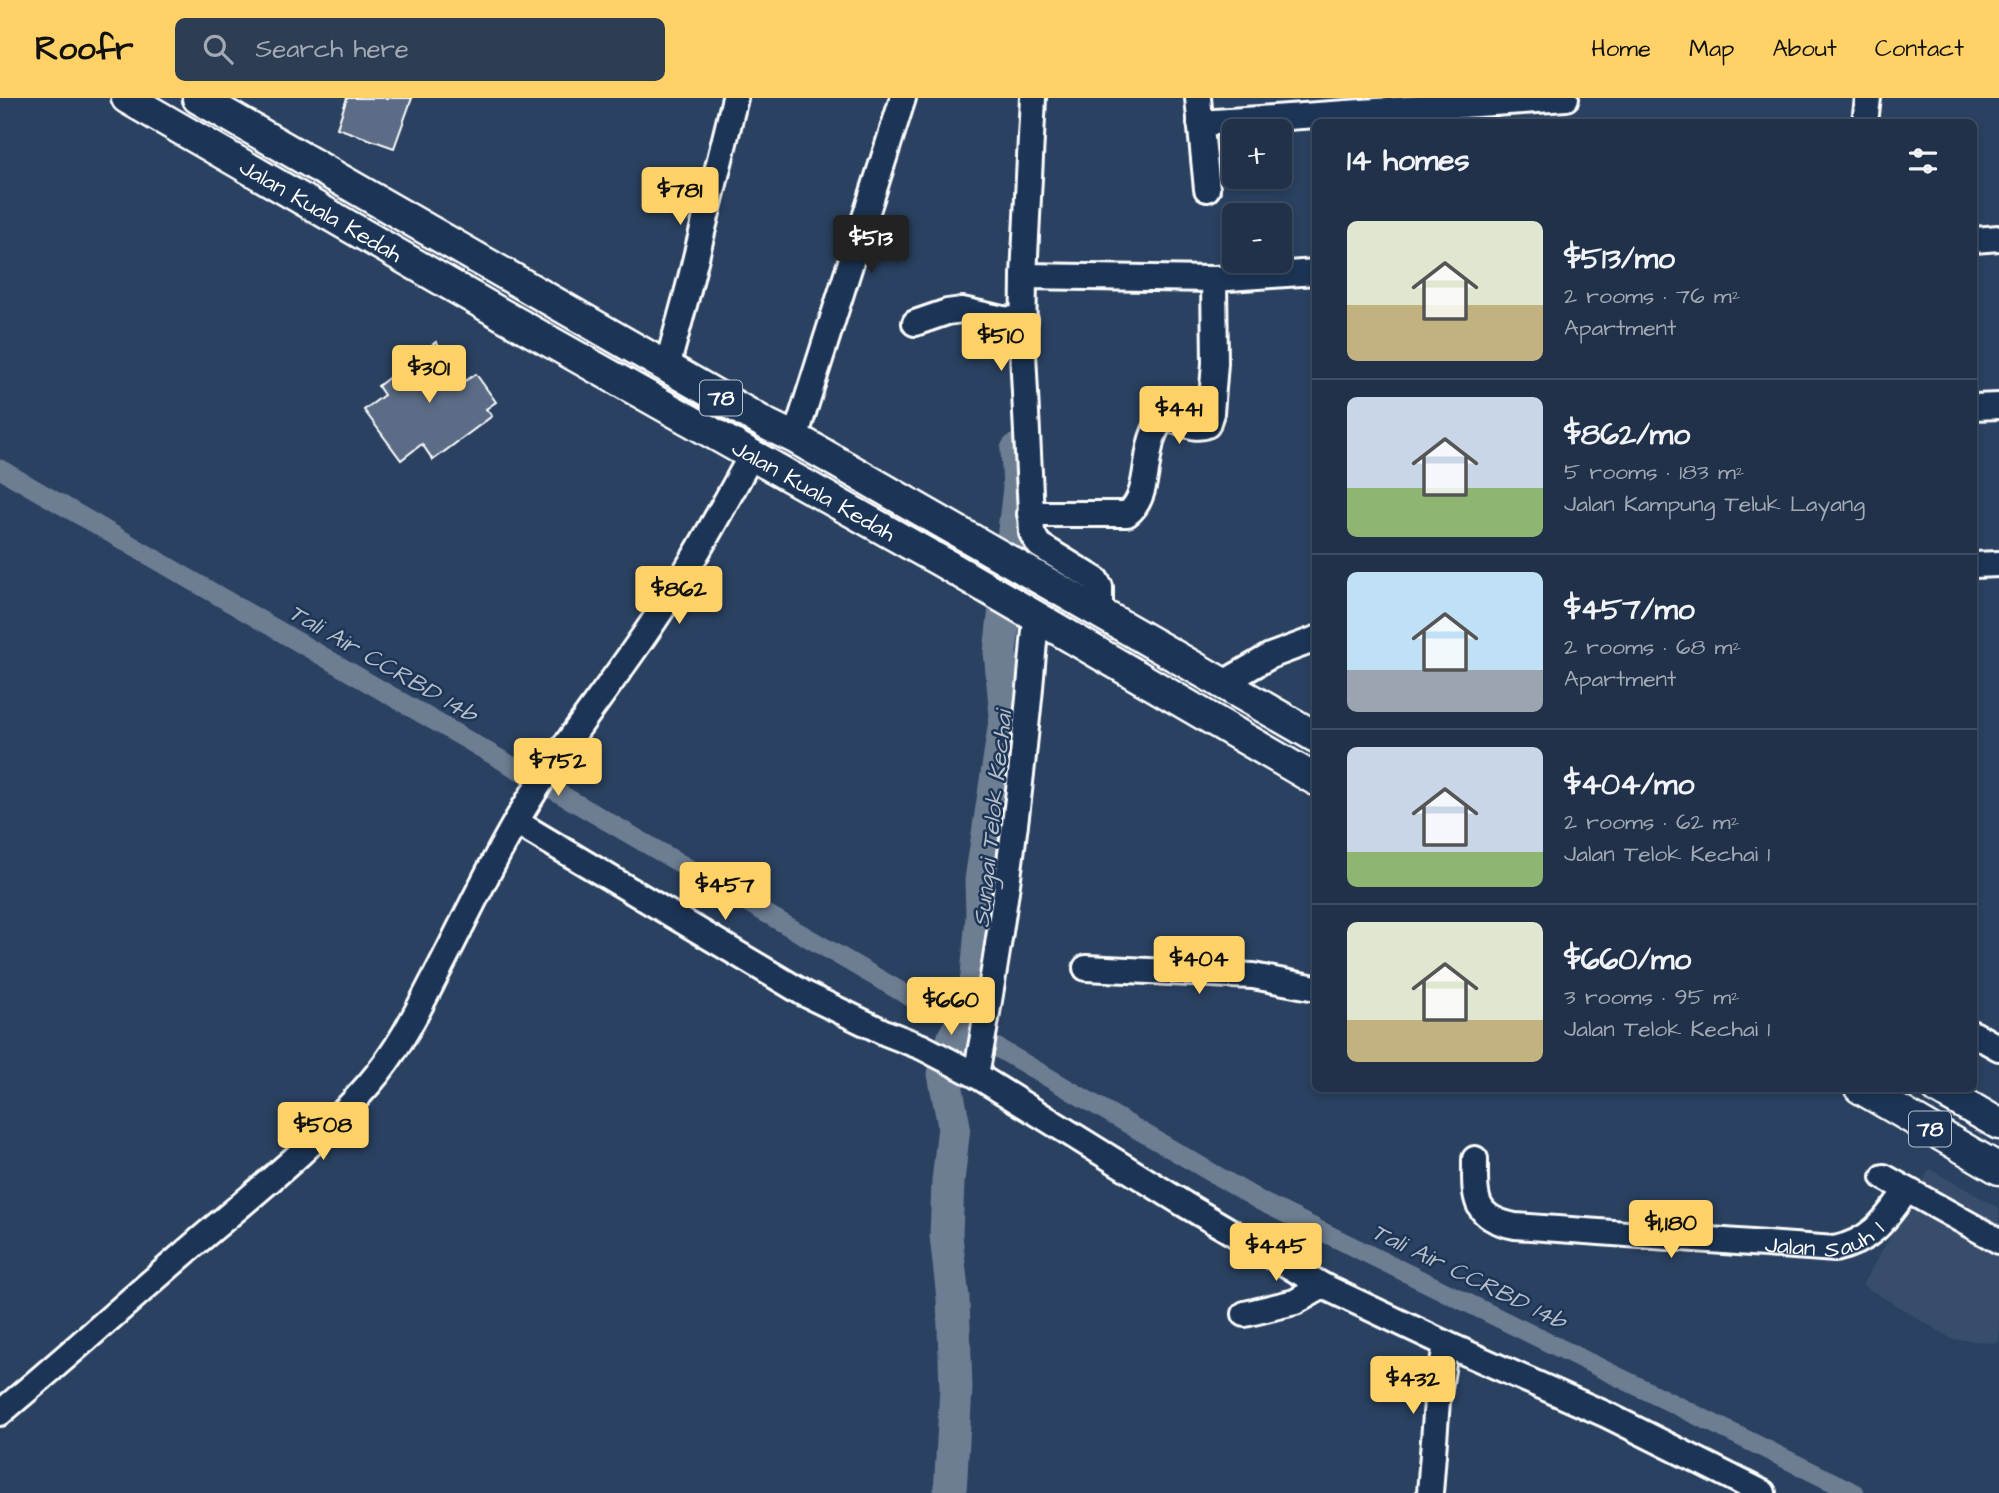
<!DOCTYPE html>
<meta charset="utf-8">
<style>
body{margin:0;font-family:"Architects Daughter",sans-serif;background:#2d3d53;color:#f1f3f6;height:100vh;display:flex;flex-direction:column;font-size:26px;white-space:nowrap}
*{box-sizing:border-box;margin:0}
p{font-size:23px;color:#a2a9b4}
.icon{flex:none;width:38px;height:38px;fill:none;stroke:currentColor;stroke-width:2;stroke-linecap:round;stroke-linejoin:round}
.map{position:relative;flex:1;overflow:hidden}
.details{position:absolute;left:1312px;top:21px;width:665px;height:973px;display:flex;flex-direction:column;background:#203149;border-radius:10px;box-shadow:0 4px 10px #0003,0 0 0 2px #3d4c61}
.details>*{flex:none}
.fabs{position:absolute;left:1222px;top:21px;display:grid;gap:14px}
.fabs a{display:grid;place-items:center;width:70px;height:70px;border-radius:10px;background:#203149;box-shadow:0 4px 10px #0003,0 0 0 2px #3d4c61;font-size:35px}
.price{position:absolute;translate:-50% -60px;padding:0 16px;border-radius:7px;background:#ffd166;color:#111;font-size:23px;line-height:46px;filter:drop-shadow(0 2px 4px #0008)}
.price::after{content:'';position:absolute;left:50%;top:42px;width:21px;height:16px;margin-left:-10px;background:inherit;clip-path:polygon(0 0,100% 0,50% 100%)}
.price.current{background:#222;color:#fff}
ul{padding:0;list-style:none}
li{display:flex;align-items:center;gap:21px;height:175px;padding:0 35px}
li+li{border-top:2px solid #3d4c61}
li span{display:grid;place-items:center;flex:none;width:196px;height:140px;border-radius:10px;color:#555}
li>.icon{margin-inline-start:auto}
span .icon{width:84px;height:84px;fill:#fffc;stroke-width:1}
li b{font-size:30px}
h2{display:flex;justify-content:space-between;align-items:center;height:84px;padding:0 35px;font-size:30px}
header{display:flex;align-items:center;gap:42px;box-sizing:border-box;height:98px;padding:0 35px;background:#ffd166;color:#111}
header strong{font-size:33px}
nav{display:flex;gap:38px;margin-inline-start:auto;font-size:24px}
.search{width:490px;height:63px;background:#2d3d53;display:flex;align-items:center;gap:18px;box-sizing:border-box;padding:0 24px;border-radius:10px;color:#a2a9b4;font-size:26px}
.map>svg:first-child{display:block}
</style>
<header>
<strong>Roofr</strong>
<div class="search"><svg class="icon" aria-label="search" viewBox="0 0 24 24"><circle cx="10" cy="10" r="6"/><path d="M15 15l6 6"/></svg>Search here</div>
<nav><a>Home</a><a>Map</a><a>About</a><a>Contact</a></nav>
</header>
<div class="map">
<svg width="1999" height="1395" viewBox="0 0 1999 1395">
<rect width="100%" height="100%" fill="#2a4161"/>
<filter id="ink" filterUnits="userSpaceOnUse"><feTurbulence type="fractalNoise" baseFrequency=".0143" numOctaves="2"/><feDisplacementMap in="SourceGraphic" scale="14" xChannelSelector="R" yChannelSelector="G"/><feConvolveMatrix kernelMatrix="1 2 1 2 8 2 1 2 1" color-interpolation-filters="sRGB"/></filter>
<g filter="url(#ink)">
<path fill="#394e6c" d="M1930 1071 1999 1110V1245L1952 1241 1862 1187Z"/>
<g fill="none" stroke-linecap="round" stroke-linejoin="round">
<path stroke="#6d7d92" stroke-width="19" d="M0 371 924 907
M996 949 1262 1104 1855 1395"/>
<path stroke="#6d7d92" stroke-width="33" d="M950 1395 956 1290 953 1200 946 1138 948 1084 954 1028 944 976 954 939 971 907 977 878 982 818 981 782 1006 617 1000 554 1019 390 1017 352"/>
</g>
<path fill="#5b6c86" stroke="#fff" stroke-width="2" d="M347 0H412L394 50 337 30Z
M436 244 465 283 476 276 496 304 486 311 492 318 433 362 422 346 401 362 364 312 384 297 378 288Z"/>
<g fill="none" stroke-linecap="round" stroke-linejoin="round">
<g stroke="#fff" stroke-width="30">
<g id="minor">
<path d="M1033 0 1024 178 1023 255 1032 435 1039 447 1096 482 1100 489V516"/>
<path d="M1198 0 1207 91"/>
<path d="M1865 24 1868 0"/>
<path d="M1200 25 1566 0"/>
<path d="M1974 142 1999 140"/>
<path d="M1024 178 1214 181 1316 174"/>
<path d="M915 225 947 214 962 212 1003 221 1025 222"/>
<path d="M667 269 688 192 735 0"/>
<path d="M1974 309 1999 308"/>
<path d="M795 340 903 0"/>
<path d="M1030 416H1127C1155 396 1139 340 1165 320 1179 322 1194 333 1207 327L1211 315 1215 265 1214 181"/>
<path d="M1974 467 1999 466"/>
<path d="M1222 586 1270 558 1316 541"/>
<path d="M516 724 805 896 886 935 922 949 976 977 1184 1106 1323 1188 1446 1246 1607 1317 1763 1395"/>
<path d="M1086 870 1253 878 1316 890"/>
<path d="M1974 936 1999 950"/>
<path d="M976 977C1004 826 1024 673 1036 521"/>
<path id="s1" d="M1475 1061C1475 1099 1472 1120 1515 1128L1835 1151C1873 1142 1885 1122 1907 1092"/>
<path d="M1884 1079 1999 1143"/>
<path d="M1245 1216 1295 1204 1323 1188"/>
<path d="M0 1315C67 1259 131 1201 196 1145 256 1094 318 1045 369 986 397 954 415 918 434 881 462 828 487 773 517 722 558 652 609 590 654 523 690 470 720 414 751 358"/>
<path d="M1430 1395 1437 1303 1446 1246"/>
</g>
</g>
<g stroke="#fff" stroke-width="35">
<g id="major">
<path id="s2" d="M127 0 508 220 942 464 1316 682"/>
<path d="M198 0 768 327 795 340C969 439 1142 540 1316 639"/>
<path d="M1860 990 1999 1071"/>
<path d="M1937 990 1999 1026"/>
</g>
</g>
<use href="#minor" stroke="#1d3557" stroke-width="24"/>
<use href="#major" stroke="#1d3557" stroke-width="30"/>
</g>
</g>
<g text-anchor="middle" stroke-width="5" stroke-linejoin="round" paint-order="stroke">
<g fill="#1d3557" stroke="#bbc2cd" stroke-width="2">
<rect x="700" y="282.5" width="42" height="35" rx="5"/>
<rect x="1909" y="1013.5" width="42" height="35" rx="5"/>
</g>
<g font-size="21" font-weight="bold" fill="#fff">
<text x="721" y="307">78</text>
<text x="1930" y="1038">78</text>
</g>
<g font-size="23" fill="#fff" stroke="#1d3557">
<text dy="8" stroke="none"><textPath href="#s2" startOffset="224">Jalan Kuala Kedah</textPath></text>
<text dy="8" stroke="none"><textPath href="#s2" startOffset="791">Jalan Kuala Kedah</textPath></text>
<text dy="8" stroke="none"><textPath href="#s1" startOffset="401">Jalan Sauh 1</textPath></text>
</g>
<g font-size="24" font-style="italic" fill="#b6bec8" stroke="#1d3557">
<text transform="translate(383 565) rotate(30)" y="8">Tali Air CCRBD 14b</text>
<text transform="translate(992 721) rotate(-84)" y="8">Sungai Telok Kechai</text>
<text transform="translate(1469 1178) rotate(26)" y="8">Tali Air CCRBD 14b</text>
</g>
</g>
</svg>
<div class="fabs">
<a>+</a>
<a>−</a>
</div>
<b class="price" style="left:680px;top:129px">$781</b>
<b class="price current" style="left:871px;top:177px">$513</b>
<b class="price" style="left:1001px;top:275px">$510</b>
<b class="price" style="left:429px;top:307px">$301</b>
<b class="price" style="left:1179px;top:348px">$441</b>
<b class="price" style="left:679px;top:528px">$862</b>
<b class="price" style="left:558px;top:700px">$752</b>
<b class="price" style="left:725px;top:824px">$457</b>
<b class="price" style="left:1199px;top:898px">$404</b>
<b class="price" style="left:951px;top:939px">$660</b>
<b class="price" style="left:323px;top:1064px">$508</b>
<b class="price" style="left:1671px;top:1162px">$1,180</b>
<b class="price" style="left:1276px;top:1185px">$445</b>
<b class="price" style="left:1413px;top:1318px">$432</b>
<section class="details">
<h2>14 homes<svg class="icon" aria-label="filters" viewBox="0 0 24 24"><path d="M4 7h16M4 17h16"/><circle cx="9" cy="7" r="2"/><circle cx="15" cy="17" r="2"/></svg></h2>
<ul>
<li><span style="background:linear-gradient(#dfe7d0 60%,#c2b280 0)"><svg class="icon" aria-label="home" viewBox="0 0 24 24"><path d="M3 11l9-7 9 7M6 9v11h12V9"/></svg></span><div><b>$513/mo</b><p>2 rooms · 76 m²</p><p>Apartment</p></div></li>
<li><span style="background:linear-gradient(#c9d6e8 65%,#8fb573 0)"><svg class="icon" aria-label="home" viewBox="0 0 24 24"><path d="M3 11l9-7 9 7M6 9v11h12V9"/></svg></span><div><b>$862/mo</b><p>5 rooms · 183 m²</p><p>Jalan Kampung Teluk Layang</p></div></li>
<li><span style="background:linear-gradient(#bfe0f5 70%,#9aa5b1 0)"><svg class="icon" aria-label="home" viewBox="0 0 24 24"><path d="M3 11l9-7 9 7M6 9v11h12V9"/></svg></span><div><b>$457/mo</b><p>2 rooms · 68 m²</p><p>Apartment</p></div></li>
<li><span style="background:linear-gradient(#c9d6e8 75%,#8fb573 0)"><svg class="icon" aria-label="home" viewBox="0 0 24 24"><path d="M3 11l9-7 9 7M6 9v11h12V9"/></svg></span><div><b>$404/mo</b><p>2 rooms · 62 m²</p><p>Jalan Telok Kechai 1</p></div></li>
<li><span style="background:linear-gradient(#dfe7d0 70%,#c2b280 0)"><svg class="icon" aria-label="home" viewBox="0 0 24 24"><path d="M3 11l9-7 9 7M6 9v11h12V9"/></svg></span><div><b>$660/mo</b><p>3 rooms · 95 m²</p><p>Jalan Telok Kechai 1</p></div></li>
</ul>
</section>
</div>
